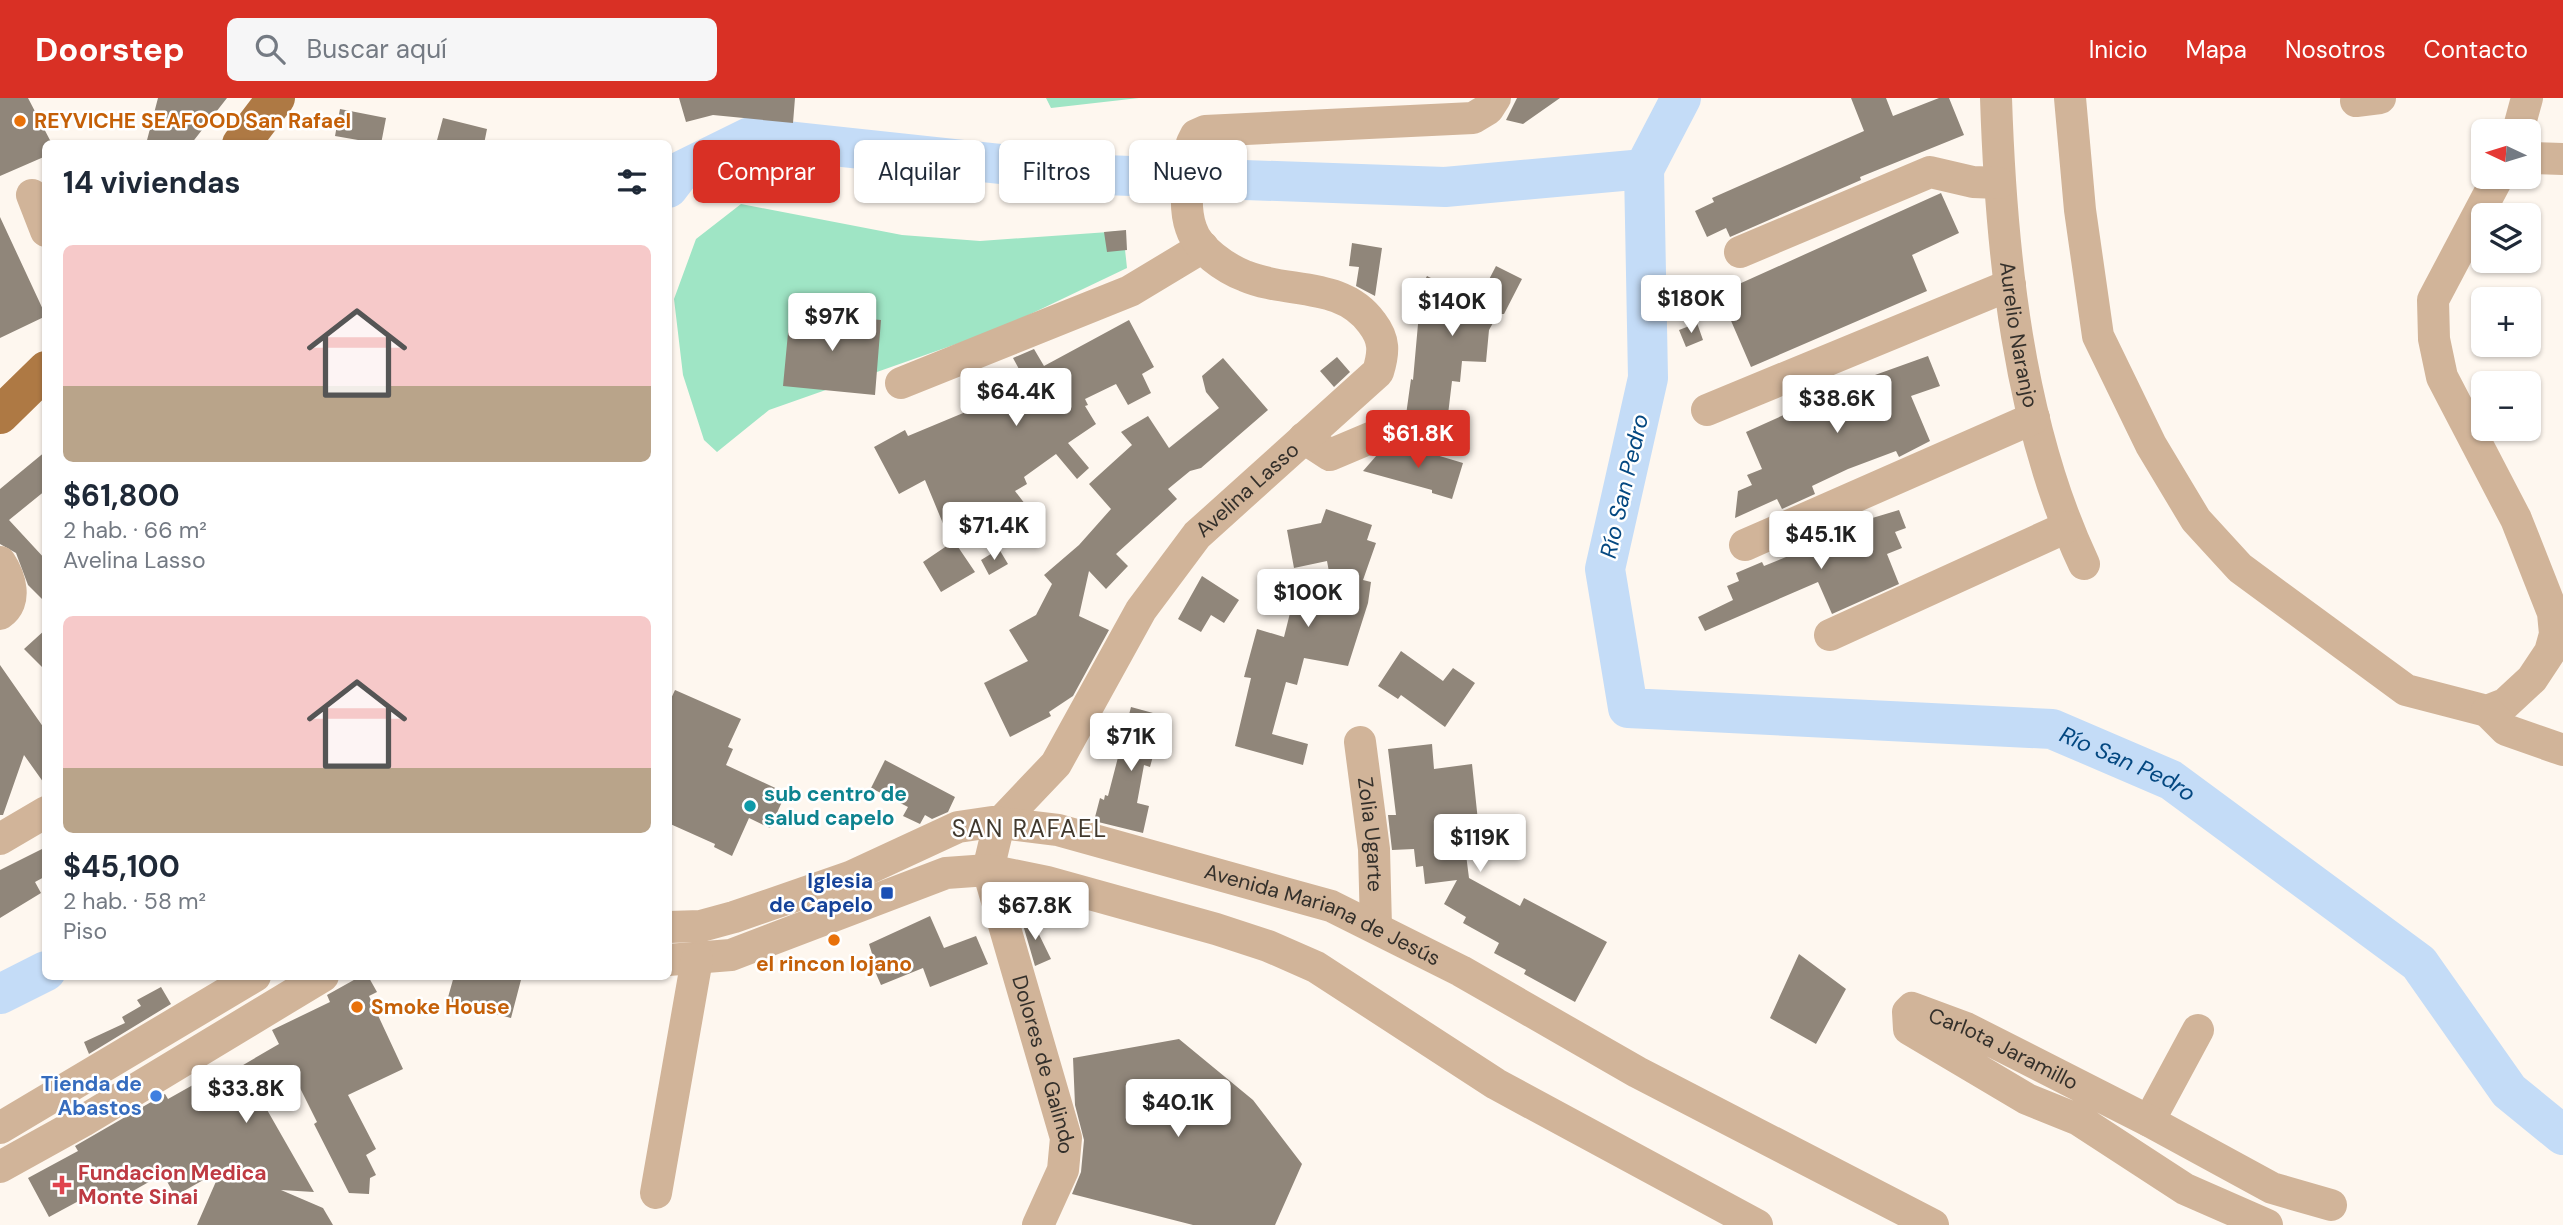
<!DOCTYPE html>
<html lang="es">
<meta charset="utf-8">
<style>
body{margin:0;font-family:"DM Sans",sans-serif;background:#f6f6f7;color:#1f2937;height:100vh;display:flex;flex-direction:column;font-size:26px;white-space:nowrap}
*{box-sizing:border-box;margin:0}
p{font-size:23px;color:#747a83}
.icon{flex:none;width:38px;height:38px;fill:none;stroke:currentColor;stroke-width:2;stroke-linecap:round;stroke-linejoin:round}
.map{position:relative;flex:1;overflow:hidden}
.side{position:absolute;left:42px;top:42px;width:630px;height:840px;display:flex;flex-direction:column;background:#fff;border-radius:10px;box-shadow:0 2px 5px #0004}
.side>*{flex:none}
.guide{position:absolute;left:693px;top:42px;width:665px;height:63px;display:flex;gap:14px}
.needle{width:46px;rotate:274deg}
.controls{position:absolute;left:2471px;top:21px;display:grid;gap:14px}
.controls a{display:grid;place-items:center;width:70px;height:70px;border-radius:10px;background:#fff;box-shadow:0 2px 5px #0004;font-size:35px}
.price{position:absolute;translate:-50% -60px;padding:0 16px;border-radius:7px;background:#fff;color:#222;font-size:23px;line-height:46px;filter:drop-shadow(0 2px 4px #0008)}
.price::after{content:'';position:absolute;left:50%;top:42px;width:21px;height:16px;margin-left:-10px;background:inherit;clip-path:polygon(0 0,100% 0,50% 100%)}
.price.selected{background:#d93025;color:#fff}
ul{padding:0;list-style:none}
li{display:grid;align-content:center;gap:14px;height:371px;padding:0 21px}
li span{display:grid;place-items:center;height:217px;border-radius:10px;color:#555}
li>.icon{margin-inline-start:auto}
span .icon{width:126px;height:126px;fill:#fffc;stroke-width:1}
li b{font-size:30px}
h2{display:flex;justify-content:space-between;align-items:center;height:84px;padding:0 21px;font-size:30px}
.chip{padding:0 24px;border-radius:10px;background:#fff;box-shadow:0 2px 5px #0004;font-size:24px;line-height:63px}
.chip.selected{background:#d93025;color:#fff}
header{display:flex;align-items:center;gap:42px;box-sizing:border-box;height:98px;padding:0 35px;background:#d93025;color:#fff}
header strong{font-size:33px}
nav{display:flex;gap:38px;margin-inline-start:auto;font-size:24px}
.search{width:490px;height:63px;background:#f6f6f7;display:flex;align-items:center;gap:18px;box-sizing:border-box;padding:0 24px;border-radius:10px;color:#747a83;font-size:26px}
.map>svg:first-child{display:block}
</style>
<header>
<strong>Doorstep</strong>
<div class="search"><svg class="icon" aria-label="search" viewBox="0 0 24 24"><circle cx="10" cy="10" r="6"/><path d="M15 15l6 6"/></svg>Buscar aquí</div>
<nav><a>Inicio</a><a>Mapa</a><a>Nosotros</a><a>Contacto</a></nav>
</header>
<div class="map">
<svg width="2563" height="1127" viewBox="0 0 2563 1127">
<rect width="100%" height="100%" fill="#fef7ef"/>
<path fill="#9fe5c5" d="M1046 0H1139L1051 10Z
M741 106 902 137 980 143 1123 133 1127 170 999 231 769 312 717 354 704 342 683 277 674 201 696 141Z"/>
<g fill="none" stroke-linecap="round" stroke-linejoin="round">
<g stroke="#c4dcf7" stroke-width="40">
<path d="M1644 71 1681 0"/>
<path id="s1" d="M668 90 681 73 750 39 1103 77 1445 89 1644 71 1648 280 1605 471 1628 610 2052 631 2171 682 2419 865 2509 993 2563 1037"/>
<path d="M0 896 46 873"/>
</g>
</g>
<path fill="#90867a" d="M0 0H28L52 46H46V58L0 78Z
M158 0H227L191 46H146Z
M679 0H795L793 25 713 17 686 24Z
M1517 0H1560L1523 26 1506 22Z
M1851 0H1886L1893 18 1939 0H1949L1964 37 1860 79 1861 82 1730 139 1726 130 1707 139 1695 113 1714 104 1712 100 1864 33Z
M340 11 386 20 381 46 335 38Z
M443 20 487 31 484 46H436Z
M1941 95 1959 135 1912 157 1927 193 1751 269 1719 195Z
M0 119 46 218 0 240Z
M1126 132 1127 152 1107 154 1104 134Z
M1352 145 1382 150 1375 198 1356 188 1359 169 1349 168Z
M1496 168 1522 181 1504 216H1498L1489 232 1486 264 1462 263 1460 284 1452 283 1447 325 1409 320 1406 317 1411 281 1413 282 1419 215 1410 210 1427 178 1462 196 1467 187 1482 195Z
M790 214 881 222 875 297 783 288Z
M1129 222 1154 269 1142 276 1151 295 1128 307 1116 286 1085 301 1088 307 1085 308 1096 326 1068 345 1089 370 1077 381 1056 356 1024 379 1027 386 1015 393 1032 415 1014 430 991 406 944 428 925 382 899 396 874 349 905 332 908 338 968 313 963 305 1020 273 1013 260 1034 251 1044 268Z
M1697 225 1703 242 1686 249 1679 232Z
M1928 258 1940 288 1911 298 1930 343 1899 359 1896 353 1848 371 1812 388 1815 396 1782 411 1777 401 1735 420 1738 393 1752 387 1747 377 1762 371 1746 334 1861 282Z
M1337 259 1350 274 1334 289 1320 273Z
M1223 260 1268 312 1201 370 1190 373 1168 391 1177 401 1116 456 1128 468 1106 491 1089 473 1079 518 1109 532 1073 598 1049 614 1051 618 1010 639 984 585 1028 563 1009 532 1036 517 1052 486 1044 477 1079 447 1111 411 1089 386 1132 347 1121 334 1148 318 1169 350 1219 310 1206 294 1202 278Z
M1403 347 1463 365 1452 401 1432 395V392L1363 373 1377 357Z
M46 353V392L9 422 46 462V505L28 487 16 455 0 446V391Z
M1326 411 1372 427 1367 442 1376 445 1363 482 1371 484 1368 505 1348 568 1304 560 1297 587 1286 584 1272 636 1308 646 1303 667 1235 648 1251 580 1244 579 1257 531 1284 539 1294 499 1325 507 1331 485 1327 463 1294 470 1287 432 1321 425Z
M1899 412 1906 430 1895 434 1902 450 1887 456 1899 486 1832 516 1818 484 1705 533 1698 519 1733 502 1727 488 1739 483 1736 475 1762 464 1764 468 1796 455 1794 451 1859 424Z
M954 443 975 474 941 494 923 464Z
M999 451 1008 466 989 477 981 462Z
M1202 478 1239 502 1224 525 1211 517 1201 534 1178 521Z
M46 531V573L24 551Z
M1401 553 1443 583 1453 570 1475 585 1445 629 1401 597 1398 601 1378 588Z
M0 567 46 633V688L24 657 3 717H0Z
M675 592 741 621 728 649 733 651 726 667 786 695 770 730 749 720 732 758 714 749 715 746 668 725V607Z
M1131 609 1164 618 1150 669 1144 667 1137 705 1149 708 1143 735 1094 723 1100 700 1104 702 1105 697 1108 698Z
M1432 646 1434 671 1472 666 1478 723 1462 725 1469 780 1520 808 1524 800 1607 844 1575 904 1524 876 1526 872 1494 855 1499 845 1463 825 1466 819 1444 806 1457 782 1425 786 1423 768 1416 769 1414 751 1392 752 1388 717H1396L1388 651Z
M885 662 955 699 948 714 932 721 925 717 920 726 903 718 908 709 871 690Z
M46 749V778L35 784 41 795 0 820V772Z
M1029 816 1051 861 1035 868 1021 820Z
M930 818 944 850 976 838 988 866 930 889 923 870 881 887 871 864 874 862 869 846Z
M1799 856 1846 891 1816 946 1770 920Z
M361 878H368L377 894 369 898 403 971 348 997 376 1051 366 1057 376 1077 370 1080 369 1096 349 1095 314 1026 317 1024 300 990 266 1010 314 1094 281 1092 323 1110 333 1127H197L221 1072 175 1098 163 1076 108 1107 99 1092 49 1119 28 1080 78 1053 75 1048 165 996 168 1001 223 970 226 977 279 946 272 932 330 904 327 897Z
M454 878H522L511 920 447 903Z
M161 889 171 906 89 956 84 944 125 925 122 919 141 908 137 902Z
M1179 941 1253 1002 1302 1066 1275 1127H1193L1072 1096 1081 1074 1084 1042 1075 1007 1073 960Z"/>
<g fill="none" stroke-linecap="round" stroke-linejoin="round">
<g stroke="#d1b499" stroke-width="32">
<path id="s2" d="M1996 0C2001 154 2018 326 2084 466"/>
<path d="M2070 0 2080 112 2098 238 2151 347 2196 422 2240 470 2406 592 2487 613 2505 606 2532 581 2550 554 2555 536 2553 515 2516 421 2442 279 2434 241 2433 202 2498 79"/>
<path d="M2356 3 2380 0"/>
<path d="M2518 33 2527 0"/>
<path d="M2529 60 2563 61"/>
<path d="M32 97 46 133"/>
<path d="M1740 154 1930 74 1973 84 1999 85"/>
<path d="M901 285 1130 193 1203 149"/>
<path d="M1707 312 2010 187"/>
<path d="M1304 340 1330 357 1394 330"/>
<path d="M1745 447 2034 320"/>
<path d="M0 464C10 479 18 504 0 516"/>
<path d="M1830 537 2067 429"/>
<path d="M2487 613 2506 632 2563 652"/>
<path id="s3" d="M1360 644 1374 751 1376 829"/>
<path id="s4" d="M999 726 1056 666 1141 512 1197 437 1378 274C1384 254 1385 242 1372 225 1342 183 1287 196 1245 178 1225 170 1198 152 1191 130 1182 105 1190 70 1192 45L1196 37 1205 33 1473 20 1488 11 1495 0"/>
<path id="s5" d="M999 726 988 772 1066 1040 1063 1072 1038 1127"/>
<path d="M0 741 46 714"/>
<path id="s6" d="M668 829 701 828 734 819 850 779 958 729 992 724 1058 732 1331 808 1461 873 1637 974 1933 1127"/>
<path d="M668 862 731 857 946 775 988 772 1047 784 1216 831 1268 848 1316 869 1496 986 1757 1127"/>
<path d="M2149 1023 2198 932"/>
<path d="M0 1030 255 878"/>
<path d="M0 1069 83 1023 323 878"/>
<path d="M656 1095 697 861"/>
<path id="s7" d="M2267 1127 2185 1091 2079 1022 2027 1001 1909 931 1908 914 1912 910 1966 930 2149 1023 2272 1090 2331 1107"/>
</g>
<path stroke="#ae7944" stroke-width="38" d="M241 46 276 0
M0 317 46 272"/>
</g>
<g fill="#e8710a" stroke="#fff" stroke-width="2.5">
<circle cx="20" cy="23" r="7"/>
<circle cx="834" cy="842" r="7"/>
<circle cx="357" cy="909" r="7"/>
</g>
<circle fill="#0f9aa8" stroke="#fff" stroke-width="2.5" cx="750" cy="708" r="7"/>
<rect fill="#1a4fb4" stroke="#fff" stroke-width="2.5" x="880" y="788" width="14" height="14" rx="3.5"/>
<circle fill="#3f7fe0" stroke="#fff" stroke-width="2.5" cx="156" cy="998" r="7"/>
<path fill="#e0444e" stroke="#fff" stroke-width="2.5" d="M58.5 1076.5h7v7h7v7h-7v7h-7v-7h-7v-7h7z"/>
<g text-anchor="middle" stroke-width="5" stroke-linejoin="round" paint-order="stroke">
<g font-size="21" font-weight="bold" fill="#c56008" stroke="#fff" text-anchor="start">
<text x="34" y="30">REYVICHE SEAFOOD San Rafael</text>
<text x="834" y="873" text-anchor="middle">el rincon lojano</text>
<text x="371" y="916">Smoke House</text>
</g>
<g font-size="21" fill="#34302b" stroke="#fff">
<text dy="7" stroke="none"><textPath href="#s2" startOffset="238">Aurelio Naranjo</textPath></text>
<text dy="7" stroke="none"><textPath href="#s4" startOffset="420">Avelina Lasso</textPath></text>
<text dy="7" stroke="none"><textPath href="#s3" startOffset="93">ZoIia Ugarte</textPath></text>
<text dy="7" stroke="none"><textPath href="#s6" startOffset="688">Avenida Mariana de Jesús</textPath></text>
<text dy="7" stroke="none"><textPath href="#s7" startOffset="532">Carlota Jaramillo</textPath></text>
<text dy="7" stroke="none"><textPath href="#s5" startOffset="250">Dolores de Galindo</textPath></text>
</g>
<g font-size="21" font-weight="bold" fill="#0d838f" stroke="#fff" text-anchor="start">
<text x="764" y="703">sub centro de<tspan x="764" dy="24">salud capelo</tspan></text>
</g>
<g font-size="21" font-weight="bold" fill="#164399" stroke="#fff" text-anchor="end">
<text x="873" y="790">Iglesia<tspan x="873" dy="24">de Capelo</tspan></text>
</g>
<g font-size="21" font-weight="bold" fill="#366cbe" stroke="#fff" text-anchor="end">
<text x="142" y="993">Tienda de<tspan x="142" dy="24">Abastos</tspan></text>
</g>
<g font-size="21" font-weight="bold" fill="#be3a42" stroke="#fff" text-anchor="start">
<text x="78" y="1082">Fundacion Medica<tspan x="78" dy="24">Monte Sinai</tspan></text>
</g>
<g font-size="23" font-style="italic" fill="#044881" stroke="#fff">
<text transform="translate(1624 388) rotate(-77)" y="8">Río San Pedro</text>
<text dy="8" stroke="none"><textPath href="#s1" startOffset="2049">Río San Pedro</textPath></text>
</g>
<g font-size="24" letter-spacing="2" fill="#41392e" stroke="#fff">
<text x="1030" y="739">SAN RAFAEL</text>
</g>
</g>
</svg>
<div class="controls">
<a><svg class="needle" viewBox="-14 -14 28 28"><path d="M0-13l5 13h-10z" fill="#e53935"/><path d="M0 13l5-13h-10z" fill="#747a83"/></svg></a>
<a><svg class="icon" aria-label="layers" viewBox="0 0 24 24"><path d="M12 4l9 5-9 5-9-5zM3 14l9 5 9-5"/></svg></a>
<a>+</a>
<a>−</a>
</div>
<b class="price" style="left:1691px;top:237px">$180K</b>
<b class="price" style="left:1452px;top:240px">$140K</b>
<b class="price" style="left:832px;top:255px">$97K</b>
<b class="price" style="left:1016px;top:330px">$64.4K</b>
<b class="price" style="left:1837px;top:337px">$38.6K</b>
<b class="price selected" style="left:1418px;top:372px">$61.8K</b>
<b class="price" style="left:994px;top:464px">$71.4K</b>
<b class="price" style="left:1821px;top:473px">$45.1K</b>
<b class="price" style="left:1308px;top:531px">$100K</b>
<b class="price" style="left:1131px;top:675px">$71K</b>
<b class="price" style="left:1480px;top:776px">$119K</b>
<b class="price" style="left:1035px;top:844px">$67.8K</b>
<b class="price" style="left:246px;top:1027px">$33.8K</b>
<b class="price" style="left:1178px;top:1041px">$40.1K</b>
<div class="guide">
<a class="chip selected">Comprar</a>
<a class="chip">Alquilar</a>
<a class="chip">Filtros</a>
<a class="chip">Nuevo</a>
</div>
<section class="side">
<h2>14 viviendas<svg class="icon" aria-label="filters" viewBox="0 0 24 24"><path d="M4 7h16M4 17h16"/><circle cx="9" cy="7" r="2"/><circle cx="15" cy="17" r="2"/></svg></h2>
<ul>
<li><span style="background:linear-gradient(#f6c9c9 65%,#b9a48a 0)"><svg class="icon" aria-label="home" viewBox="0 0 24 24"><path d="M3 11l9-7 9 7M6 9v11h12V9"/></svg></span><div><b>$61,800</b><p>2 hab. · 66 m²</p><p>Avelina Lasso</p></div></li>
<li><span style="background:linear-gradient(#f6c9c9 70%,#b9a48a 0)"><svg class="icon" aria-label="home" viewBox="0 0 24 24"><path d="M3 11l9-7 9 7M6 9v11h12V9"/></svg></span><div><b>$45,100</b><p>2 hab. · 58 m²</p><p>Piso</p></div></li>
</ul>
</section>
</div>
